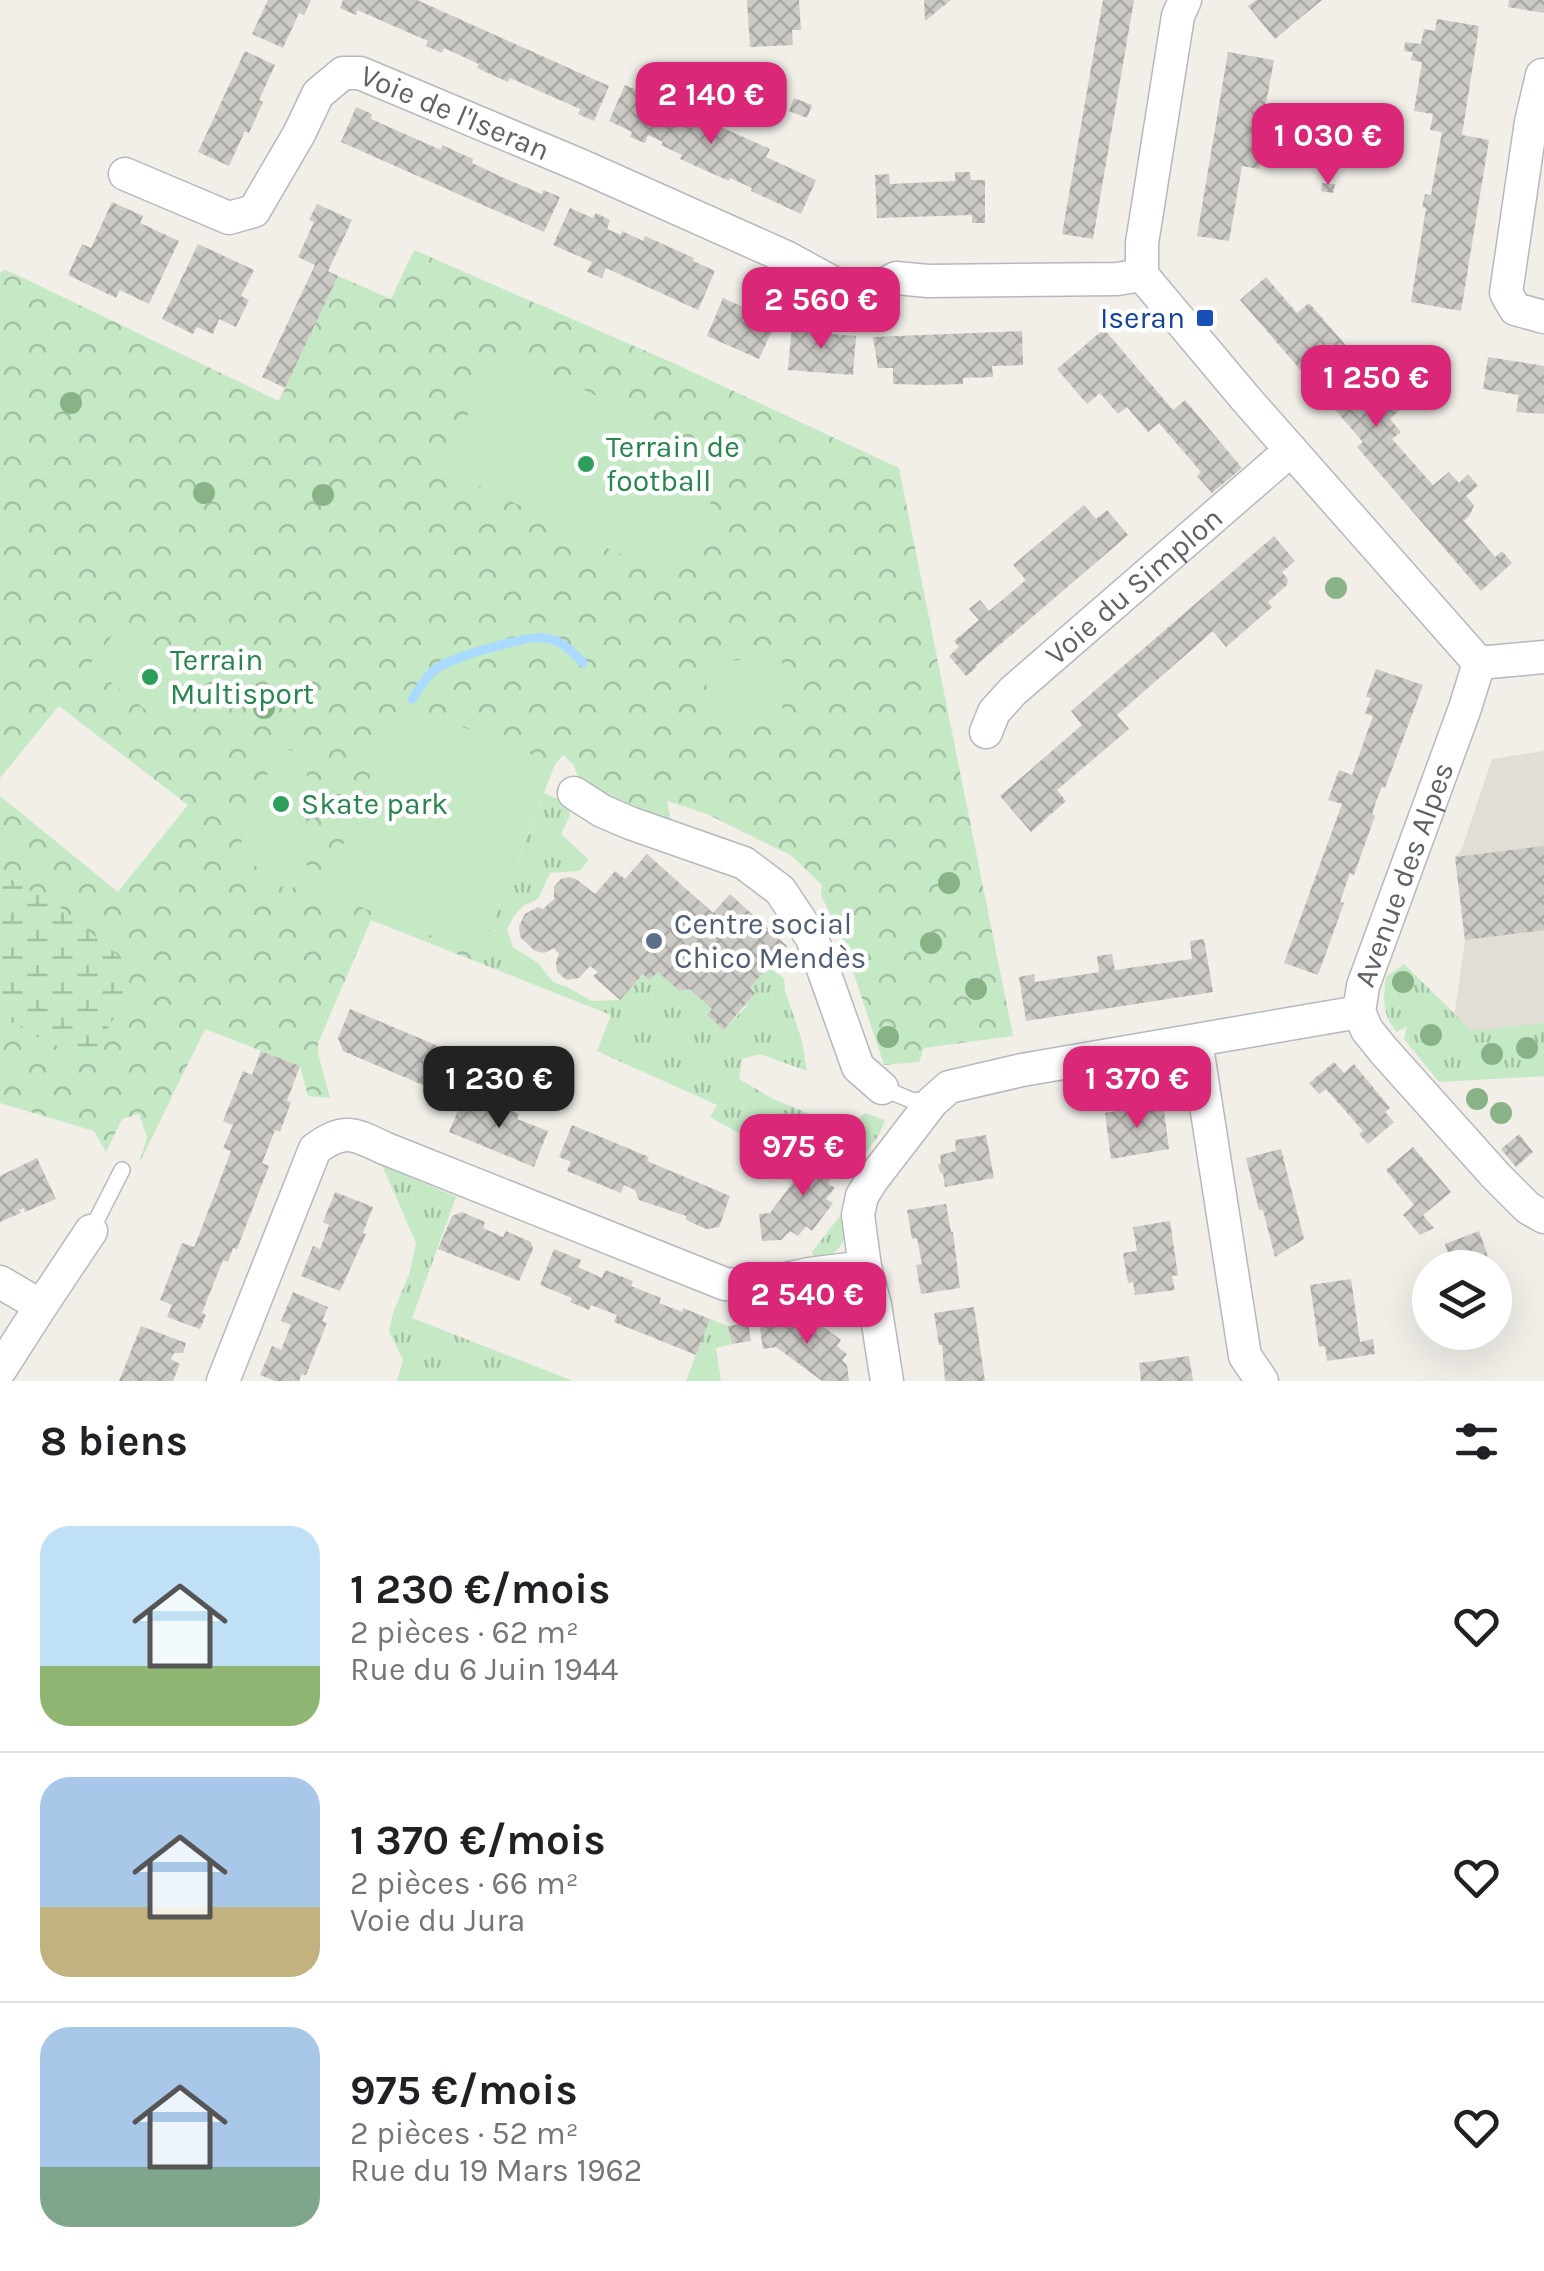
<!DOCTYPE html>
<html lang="fr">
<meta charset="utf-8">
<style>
body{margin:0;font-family:Karla,sans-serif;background:#f2f2f2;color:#202124;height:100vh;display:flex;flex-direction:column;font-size:38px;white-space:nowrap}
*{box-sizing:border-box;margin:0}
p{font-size:32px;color:#757577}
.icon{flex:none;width:55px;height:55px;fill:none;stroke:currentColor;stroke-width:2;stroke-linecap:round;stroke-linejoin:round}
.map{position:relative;height:1381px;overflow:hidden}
.side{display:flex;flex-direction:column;background:#fff;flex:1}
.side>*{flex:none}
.tools{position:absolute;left:1412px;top:1250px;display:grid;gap:20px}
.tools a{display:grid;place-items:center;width:100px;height:100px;border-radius:50%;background:#fff;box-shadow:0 10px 40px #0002;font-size:50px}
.price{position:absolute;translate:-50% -85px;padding:0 22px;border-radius:20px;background:#db2777;color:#fff;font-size:32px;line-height:65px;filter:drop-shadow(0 2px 5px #0008)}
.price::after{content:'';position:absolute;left:50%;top:60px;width:30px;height:22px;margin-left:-15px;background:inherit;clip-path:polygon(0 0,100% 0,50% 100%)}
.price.on{background:#222;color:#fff}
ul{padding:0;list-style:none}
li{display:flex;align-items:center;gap:30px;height:250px;padding:0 40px}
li+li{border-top:2px solid #e0e0e0}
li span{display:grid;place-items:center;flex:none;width:280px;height:200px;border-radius:30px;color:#555}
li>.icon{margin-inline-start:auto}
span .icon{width:120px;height:120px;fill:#fffc;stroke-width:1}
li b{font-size:42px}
h2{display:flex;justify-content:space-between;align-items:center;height:120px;padding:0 40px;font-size:42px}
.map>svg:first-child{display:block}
</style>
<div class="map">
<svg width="1544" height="1381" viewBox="0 0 1544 1381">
<defs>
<pattern id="grass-tufts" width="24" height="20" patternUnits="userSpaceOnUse" patternTransform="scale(2.5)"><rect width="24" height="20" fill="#c5e8c5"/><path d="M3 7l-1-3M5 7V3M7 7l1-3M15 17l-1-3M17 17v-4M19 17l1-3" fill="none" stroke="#a3c0a4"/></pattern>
<pattern id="forest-crowns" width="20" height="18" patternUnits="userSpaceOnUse" patternTransform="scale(2.5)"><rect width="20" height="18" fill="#c5e8c5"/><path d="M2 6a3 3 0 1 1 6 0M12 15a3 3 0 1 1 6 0" fill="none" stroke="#a3c0a4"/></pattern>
<pattern id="wetland-marsh" width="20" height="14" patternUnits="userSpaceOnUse" patternTransform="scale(2.5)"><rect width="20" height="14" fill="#c5e8c5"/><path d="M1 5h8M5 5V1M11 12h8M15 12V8" fill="none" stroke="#a3c0a4"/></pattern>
<pattern id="building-cross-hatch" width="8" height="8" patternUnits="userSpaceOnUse" patternTransform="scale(2.5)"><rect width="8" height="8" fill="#cccac5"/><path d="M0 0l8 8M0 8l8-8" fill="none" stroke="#a9a8a4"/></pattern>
</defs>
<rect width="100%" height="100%" fill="#f1efe8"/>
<path fill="#e1ded6" d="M1544 751V1076L1445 1081 1465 940 1455 857 1461 851 1492 759Z"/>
<path fill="url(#grass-tufts)" d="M544 793 568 804 570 815 561 834 589 860 579 871 550 873 538 899 523 906 514 916 507 930 513 947 538 963 553 982 567 987 592 1001 620 1000 651 966 679 991 690 989 712 1009 707 1015 724 1030 745 1008 749 1000 750 988 769 967 784 978 785 991 802 1041 807 1071 760 1054 742 1059 739 1079 773 1099 847 1129 865 1113 885 1120 879 1135 858 1163 843 1161 773 1113 759 1124 749 1139 710 1117 717 1105 597 1051 611 1015 477 962Z
M1404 964 1472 1031 1544 1023V1076L1439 1082 1404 1039 1407 1026 1397 1032C1382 1016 1383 997 1386 977Z
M382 1165 456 1197 412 1318 573 1381H397L403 1360 389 1331 393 1313 410 1272 416 1243Z
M849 1215C845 1242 843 1253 815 1261L812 1252 839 1217Z
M841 1284 856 1294 862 1316 854 1317 821 1294 819 1285Z
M710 1319 728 1326 732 1344 716 1348 721 1381H686Z"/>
<path fill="url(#forest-crowns)" d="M414 250 673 363 899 468 1013 1036 924 1048 919 1062 884 1065 843 941 821 895 822 885 792 856 707 814 667 801 671 821 580 783 574 765 563 755 555 764 477 962 371 920 318 1043V1053L330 1098 308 1096 300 1066 205 1029 139 1164 147 1137 139 1114 122 1119 106 1152 94 1131 0 1103V796L118 892 188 805 59 706 0 778V273L4 270 13 273 279 401 338 276 391 299Z"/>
<path fill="url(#wetland-marsh)" d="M0 873 61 908 127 963 122 1005 89 1059 41 1039 0 1015Z"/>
<path fill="#c5e8c5" d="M499 349 731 461 673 580 442 468Z
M124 621 210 689 175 733 89 665Z
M782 659V718H707L706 661Z
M400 702 555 764 479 955 324 892Z
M278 746 307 756 306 853 304 860 313 876 285 892 277 875 235 858Z"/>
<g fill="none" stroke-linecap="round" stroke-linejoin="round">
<path stroke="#aadaff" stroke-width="9" d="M412 699C420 688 426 676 437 668 453 657 525 636 544 638 562 640 572 651 583 663"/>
</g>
<path fill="url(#building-cross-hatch)" d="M268 0H311L304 15 299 13 283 48 252 34Z
M343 0H417L609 86 594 121 578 114 580 109 510 78 508 82 477 68 479 64 444 48 442 53 426 46 428 41 357 10 356 15 340 8Z
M747 0H799L801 30H792L793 45 750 47Z
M924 0H951L925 21Z
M1103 0H1134L1093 239 1062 234Z
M1256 0H1322L1275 39 1248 6Z
M1509 0H1544V13L1508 7Z
M1437 19 1479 26 1462 135 1489 140 1461 311 1411 302 1426 208 1422 207 1425 194 1431 195 1442 132 1430 130 1433 114 1414 111 1422 62 1411 60 1413 52 1404 51 1405 42 1421 44 1424 29 1435 31Z
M245 51 275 65 259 100 263 102 249 133 245 131 229 166 198 152Z
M1228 52 1274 60 1265 109 1269 110 1259 169 1242 166 1229 241 1197 236Z
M730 63 743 69 737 81 724 76Z
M625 85 664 102 668 92 682 98 678 108 770 149 766 157 816 180 801 214 751 191 752 188 730 178 729 181 680 159 682 155 661 145 663 142 648 135 645 143 630 137 632 132 609 121Z
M773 95 787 100 783 109 770 103Z
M794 98 812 105 807 118 789 111Z
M356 107 372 114 371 119 441 150 442 145 473 159 472 163 506 179 542 194 543 190 560 197 544 232 341 142Z
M955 172H970L971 180H985V223H972V215L877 218 875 175 889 174 890 184 955 181Z
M1322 183 1335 184 1333 193 1321 191Z
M112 202 143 216 140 223 179 241 149 304 120 290 116 298 68 275 82 244 91 248Z
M317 204 352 220 328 271 338 276 285 388 262 377 315 265 298 257 314 222 309 220Z
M570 208 593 218 596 213 610 220 607 229 621 235 622 231 643 241 645 236 694 258 693 261 715 271 698 310 606 268 602 278 587 272 592 262 553 245Z
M198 244 254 270 241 296 249 300 236 327 219 319 213 334 197 327 193 334 162 319Z
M1266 277 1297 313 1309 303 1330 327 1349 349 1337 359 1359 384 1371 373 1402 408 1390 419 1401 432 1392 439 1433 485 1449 472 1459 483 1468 474 1478 486 1466 496 1474 505 1470 515 1464 521 1495 557 1502 551 1512 563 1481 591 1357 447 1363 442 1240 300Z
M723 298 750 310 752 306 778 318 759 359 707 336Z
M792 324 808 326 807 332 856 336 853 375 788 370Z
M1104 329 1173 410 1185 400 1242 468 1212 493 1197 476 1201 472 1159 423 1148 432 1127 407 1118 414 1100 393 1087 404 1057 369Z
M1022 331 1023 365 992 366 993 377 963 378V384L929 385 893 384V368H878L873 337Z
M1488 357 1544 366V414L1516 412 1519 395 1483 389Z
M1084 505 1096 519 1107 510 1128 535 975 666 977 667 966 676 949 656 959 647 954 641 979 620 969 609 980 600 989 611 1026 580 1013 565Z
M1274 536 1295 561 1282 572 1288 579 1287 585 1268 602 1272 607 1226 647 1213 631 1117 715 1129 729 1057 790 1066 801 1031 832 1000 796 1082 725 1071 711Z
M1376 669 1423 685 1385 788 1382 787 1377 799 1372 814 1375 816 1354 875 1350 873 1340 902 1344 903 1318 975 1284 963 1342 804 1328 800 1339 770 1352 775 1373 716 1365 713 1371 698 1366 697Z
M1544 846V930L1465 940 1455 857Z
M647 854 713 913 730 894 787 946 750 988 755 993 724 1030 707 1015 712 1009 690 989 679 991 658 972 649 980 643 974 620 1000 593 976 598 972 590 966 579 978 567 980 557 972 556 962 559 954 554 948 544 953 535 951 520 937 519 926 525 914 538 907 543 909 554 899V887L561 879 569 877 576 879 595 894 615 871 625 879Z
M1204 939 1213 992 1026 1021 1019 977 1034 974 1035 982 1099 972 1097 956 1112 954 1115 970 1192 959 1190 941Z
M350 1009 460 1055 444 1094 343 1051 338 1038Z
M261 1051 300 1066 287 1101 291 1102 280 1132 275 1130 262 1163 269 1166 237 1249 233 1248 228 1262 223 1260 202 1313 206 1315 200 1329 167 1317 172 1305 160 1300 182 1243 194 1247 199 1235 231 1151 223 1148 233 1125 223 1121 243 1071 252 1075Z
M1334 1062 1344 1073 1354 1064 1390 1108 1385 1112 1394 1122 1368 1144 1359 1134 1363 1131 1326 1089 1319 1094 1309 1083Z
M464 1096 492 1107 493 1103 519 1114 517 1119 548 1131 534 1167 449 1132Z
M1163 1103 1169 1149 1111 1159 1105 1113Z
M572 1125 649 1157 647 1161 730 1196 719 1227 706 1229 686 1220V1216L639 1200 635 1190 624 1185 621 1193 567 1171 571 1162 559 1157Z
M1519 1134 1533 1152 1516 1167 1501 1149Z
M986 1135 994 1178 945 1187 943 1174 940 1172 938 1165 941 1163 940 1155 956 1151 955 1140Z
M821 1145 843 1161 828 1183 835 1188 826 1199 833 1203 812 1231 806 1226 798 1236 790 1231 781 1240 762 1241 759 1214 770 1213Z
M1413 1147 1451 1192 1423 1215 1434 1228 1420 1235 1403 1215 1414 1205 1386 1170Z
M1281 1149 1304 1239 1275 1257 1263 1210H1259L1246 1158Z
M37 1158 56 1199 25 1212 24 1208 19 1210 21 1213 0 1222V1176Z
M335 1192 373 1207 363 1233 366 1234 340 1291 301 1276 313 1246 320 1249 329 1225 323 1222Z
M946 1204 951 1232H953L960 1288 921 1294 916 1265 922 1264 917 1238 912 1239 907 1210Z
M462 1212 485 1222 483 1228 503 1237 506 1231 531 1242 533 1249 519 1281 438 1249 452 1216Z
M1170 1221 1178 1275 1172 1276 1175 1290 1135 1295 1133 1282 1128 1283 1123 1253 1137 1251 1133 1227Z
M1479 1231 1492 1268H1453L1445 1244Z
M554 1249 581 1260 578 1267 602 1278 605 1270 633 1281 631 1286 661 1298 659 1303 682 1312 683 1308 710 1319 696 1355 614 1322 617 1315 591 1305 589 1310 570 1302 572 1298 540 1285Z
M1351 1279 1360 1342 1373 1339 1375 1354 1327 1361 1325 1346 1319 1347 1310 1285Z
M293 1292 328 1307 322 1321 327 1323 306 1375 302 1374 299 1381H275L260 1375 272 1346 281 1350 291 1325 281 1321Z
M1495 1296 1504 1321 1495 1324Z
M974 1307 985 1381H945L942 1345H939L934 1313Z
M798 1317 808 1324 812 1318 841 1340 837 1346 847 1354 842 1360 847 1365 849 1381H822L776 1347 763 1349 759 1322 787 1318 793 1322Z
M748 1323 751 1341 732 1344 728 1326Z
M141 1326 186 1343 183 1353H174L171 1359 180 1364 173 1381H119Z
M1189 1356 1193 1381H1141L1139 1363Z"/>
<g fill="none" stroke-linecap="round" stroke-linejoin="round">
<g stroke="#b5b8bc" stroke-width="18">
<path id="service" d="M882 1088 911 1100 932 1102
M91 1231 122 1170"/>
</g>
<g stroke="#b5b8bc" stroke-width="35">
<g id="minor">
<path d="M1185 0 1178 16 1142 243V275L1246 399 1479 663"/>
<path d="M1542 75 1531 122 1506 293 1515 309 1544 317"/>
<path id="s1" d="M125 174 229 218 254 211 299 134 318 94 343 73H360L582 166 786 257 839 286 870 292 896 278 928 281 1117 279 1142 275"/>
<path d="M1479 663 1544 657"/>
<path id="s2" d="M986 732 994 712 1013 691 1291 450"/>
<path d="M574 793 602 811 630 823 744 863 780 890 812 938 858 1067 882 1088"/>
<path id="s3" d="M1359 1012 1363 986 1465 708 1479 663"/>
<path d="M1359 1012 1367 1030 1384 1051 1496 1176 1528 1208 1544 1217"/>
<path d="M1196 1041 1245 1356 1262 1381"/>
<path d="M0 1282 41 1306 91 1231"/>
<path d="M0 1370 41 1306"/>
<path d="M223 1381 315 1149C344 1128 353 1133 384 1148L725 1284 753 1286 809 1274 865 1267"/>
<path d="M887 1381 875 1305 865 1267 858 1215 862 1196 872 1180 932 1102 949 1087 1022 1070 1359 1012"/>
</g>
</g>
<use href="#service" stroke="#fff" stroke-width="15"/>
<use href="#minor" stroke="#fff" stroke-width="32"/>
</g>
<g fill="#89b387">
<circle cx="71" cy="403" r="11"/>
<circle cx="204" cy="493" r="11"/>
<circle cx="323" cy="495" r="11"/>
<circle cx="1336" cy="588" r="11"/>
<circle cx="264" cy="708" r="11"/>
<circle cx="949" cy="883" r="11"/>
<circle cx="931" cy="943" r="11"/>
<circle cx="1403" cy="982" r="11"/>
<circle cx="976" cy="989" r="11"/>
<circle cx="1431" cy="1035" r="11"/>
<circle cx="888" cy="1037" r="11"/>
<circle cx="1527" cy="1048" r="11"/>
<circle cx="1492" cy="1054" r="11"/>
<circle cx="1477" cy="1099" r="11"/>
<circle cx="1501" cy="1113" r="11"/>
</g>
<rect fill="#1a4fb4" stroke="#fff" stroke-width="4" x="1195" y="308" width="20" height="20" rx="5"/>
<g fill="#2e9e5b" stroke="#fff" stroke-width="4">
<circle cx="586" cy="464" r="10"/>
<circle cx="150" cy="677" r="10"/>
<circle cx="281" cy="804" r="10"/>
</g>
<circle fill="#5c6f8a" stroke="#fff" stroke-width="4" cx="654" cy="941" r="10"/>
<g text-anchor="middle" stroke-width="9" stroke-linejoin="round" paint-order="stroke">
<g font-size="30" fill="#5f6368" stroke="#fff">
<text dy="10" stroke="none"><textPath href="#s1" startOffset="425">Voie de l'Iseran</textPath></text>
<text dy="10" stroke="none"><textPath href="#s2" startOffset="210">Voie du Simplon</textPath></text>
<text dy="10" stroke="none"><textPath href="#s3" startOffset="145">Avenue des Alpes</textPath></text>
</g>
<g font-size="30" fill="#164399" stroke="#fff" text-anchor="end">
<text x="1185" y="328">Iseran</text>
</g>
<g font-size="30" fill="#27864d" stroke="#fff" text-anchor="start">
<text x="606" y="457">Terrain de<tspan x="606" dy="34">football</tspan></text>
<text x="170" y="670">Terrain<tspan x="170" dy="34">Multisport</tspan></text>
<text x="301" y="814">Skate park</text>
</g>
<g font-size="30" fill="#4e5e75" stroke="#fff" text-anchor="start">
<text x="674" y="934">Centre social<tspan x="674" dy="34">Chico Mendès</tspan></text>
</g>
</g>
</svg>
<div class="tools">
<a><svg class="icon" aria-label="layers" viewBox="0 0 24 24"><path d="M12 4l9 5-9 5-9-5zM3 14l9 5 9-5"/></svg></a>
</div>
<b class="price" style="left:711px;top:147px">2 140 €</b>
<b class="price" style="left:1328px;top:188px">1 030 €</b>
<b class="price" style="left:821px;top:352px">2 560 €</b>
<b class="price" style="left:1376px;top:430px">1 250 €</b>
<b class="price on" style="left:499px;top:1131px">1 230 €</b>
<b class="price" style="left:1137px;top:1131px">1 370 €</b>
<b class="price" style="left:803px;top:1199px">975 €</b>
<b class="price" style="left:807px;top:1347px">2 540 €</b>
</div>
<section class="side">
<h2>8 biens<svg class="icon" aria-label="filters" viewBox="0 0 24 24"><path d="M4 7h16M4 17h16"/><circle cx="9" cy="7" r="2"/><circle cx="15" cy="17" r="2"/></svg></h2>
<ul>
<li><span style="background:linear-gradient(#bfe0f5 70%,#8fb573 0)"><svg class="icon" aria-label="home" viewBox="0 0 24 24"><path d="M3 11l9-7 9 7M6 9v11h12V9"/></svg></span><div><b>1 230 €/mois</b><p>2 pièces · 62 m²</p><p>Rue du 6 Juin 1944</p></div><svg class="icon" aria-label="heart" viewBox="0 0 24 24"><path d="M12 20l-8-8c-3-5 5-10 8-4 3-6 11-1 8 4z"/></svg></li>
<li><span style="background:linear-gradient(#a9c7e8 65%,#c2b280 0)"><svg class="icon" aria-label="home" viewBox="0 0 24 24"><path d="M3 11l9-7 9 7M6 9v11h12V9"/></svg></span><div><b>1 370 €/mois</b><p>2 pièces · 66 m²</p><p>Voie du Jura</p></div><svg class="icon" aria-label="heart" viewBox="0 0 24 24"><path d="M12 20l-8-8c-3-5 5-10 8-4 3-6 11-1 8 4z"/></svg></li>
<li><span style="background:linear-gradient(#a9c7e8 70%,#7fa58c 0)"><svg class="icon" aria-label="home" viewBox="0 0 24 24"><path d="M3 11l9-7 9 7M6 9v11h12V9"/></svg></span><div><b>975 €/mois</b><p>2 pièces · 52 m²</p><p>Rue du 19 Mars 1962</p></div><svg class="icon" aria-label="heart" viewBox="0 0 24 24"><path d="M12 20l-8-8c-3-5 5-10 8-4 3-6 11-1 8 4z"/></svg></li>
</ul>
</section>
